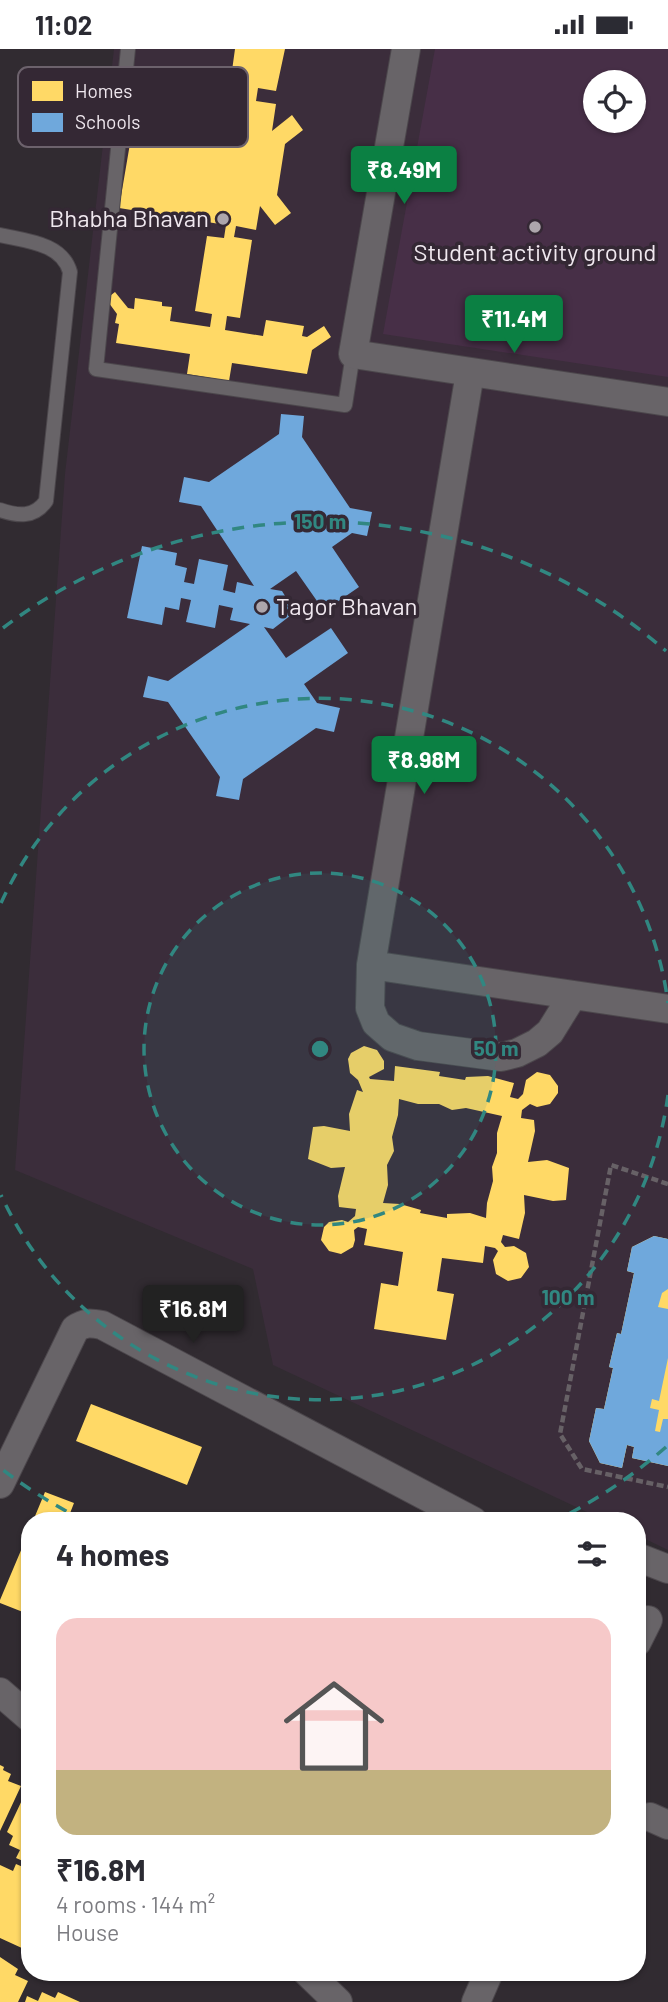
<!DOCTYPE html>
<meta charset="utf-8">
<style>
body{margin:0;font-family:Barlow,sans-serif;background:#f7f7f7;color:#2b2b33;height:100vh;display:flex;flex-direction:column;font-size:26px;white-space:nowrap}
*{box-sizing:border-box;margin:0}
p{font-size:23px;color:#7c7c81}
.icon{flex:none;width:38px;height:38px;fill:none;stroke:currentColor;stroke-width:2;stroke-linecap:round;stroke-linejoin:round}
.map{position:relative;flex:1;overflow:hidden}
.side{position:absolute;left:21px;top:1463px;width:625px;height:469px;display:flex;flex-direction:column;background:#fff;border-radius:28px;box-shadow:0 2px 5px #0004}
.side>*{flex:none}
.tools{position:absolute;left:583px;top:21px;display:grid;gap:14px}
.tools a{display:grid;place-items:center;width:63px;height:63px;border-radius:50%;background:#fff;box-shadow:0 2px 5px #0004;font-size:35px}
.price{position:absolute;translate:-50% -60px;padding:0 16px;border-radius:7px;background:#0b8043;color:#fff;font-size:23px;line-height:46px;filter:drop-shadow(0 2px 4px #0008)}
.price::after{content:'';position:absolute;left:50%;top:42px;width:21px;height:16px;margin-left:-10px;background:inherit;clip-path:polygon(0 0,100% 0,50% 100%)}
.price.on{background:#222;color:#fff}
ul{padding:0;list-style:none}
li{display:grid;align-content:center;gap:14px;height:371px;padding:0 35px}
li+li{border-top:2px solid #e1e1e2}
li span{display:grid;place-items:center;height:217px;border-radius:21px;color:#555}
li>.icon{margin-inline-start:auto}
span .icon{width:126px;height:126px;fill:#fffc;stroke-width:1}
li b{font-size:30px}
h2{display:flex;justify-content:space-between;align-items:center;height:84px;padding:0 35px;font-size:30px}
.status{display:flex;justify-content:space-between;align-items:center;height:49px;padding:0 35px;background:#fff;direction:ltr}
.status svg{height:19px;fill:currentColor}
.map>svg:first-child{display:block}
</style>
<div class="status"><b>11:02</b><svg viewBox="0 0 49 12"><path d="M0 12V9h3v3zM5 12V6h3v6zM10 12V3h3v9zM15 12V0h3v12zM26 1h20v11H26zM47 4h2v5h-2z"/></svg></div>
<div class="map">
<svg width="668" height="1953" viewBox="0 0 668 1953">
<rect width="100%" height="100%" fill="#312b31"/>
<path fill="#3b2d3b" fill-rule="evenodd" d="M114 0H668V1501L637 1486V1472H606L273 1316 253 1220 15 1121 65 425ZM595 33H634V72H595Z"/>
<path fill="#472f47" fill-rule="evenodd" d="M435 0H668V328L383 285ZM595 33H634V72H595Z"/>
<path fill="#ffd966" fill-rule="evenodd" d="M235 0H285L276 42 258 39 256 52 276 55 272 82 292 66 303 81 285 95 277 146 291 164 275 176 260 157 256 181 236 177 234 188 252 191 240 269 227 267 225 281 263 287 266 271 304 277 302 287 307 288 324 277 331 288 312 301 307 325 232 314 229 332 187 325 190 305 116 294 119 275 115 274 117 265 106 250 115 243 128 259 134 260 135 249 162 253V257L172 258 170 272 210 278 212 265 195 262 207 187 224 189 226 176 119 159 141 30 215 41 232 60 229 72 241 74 246 38 230 36Z
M364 997 377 1001 384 1012V1020L369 1028 370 1030 394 1032 395 1017 440 1023 439 1027 465 1031 466 1028 488 1027 514 1034 510 1048 518 1050 523 1045 526 1031 537 1023 550 1026 558 1037V1044L550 1055 537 1058 530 1055 522 1061 521 1069 534 1071 535 1082 528 1113 547 1111 569 1119 566 1151 553 1152 524 1146 525 1164 519 1190 503 1186 501 1193 505 1198 514 1197 526 1204 529 1218 521 1229 508 1232 496 1225 493 1211 498 1202 495 1199 485 1197 483 1214 442 1209 437 1242 454 1245 446 1291 374 1280 381 1234 398 1237 403 1203 364 1196 367 1180 358 1178 354 1181 355 1191 353 1198 341 1205 329 1202 321 1191 324 1178 329 1173 342 1171 348 1173 355 1167 356 1160 339 1158 338 1147 345 1118 331 1119 308 1110 313 1078 324 1077 350 1082 349 1065 357 1041 363 1043 358 1031 350 1024 348 1010 351 1004ZM399 1050 418 1055H439L452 1061 466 1059 502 1067 497 1084V1104L492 1118 493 1132 487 1154 486 1169 470 1164 447 1165V1169L420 1164 421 1161 400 1155 383 1154 388 1136 387 1116 394 1102 392 1088 398 1066Z
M654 1187 668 1190V1417L632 1409 634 1398 627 1396 622 1419 600 1414 589 1392 596 1359 604 1360 613 1319 609 1318 617 1284 621 1285 634 1224 627 1222 632 1198Z
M91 1355 202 1398 187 1436 76 1392Z
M45 1443 74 1454 67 1472H33Z
M30 1480V1561L28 1565 0 1554V1551Z
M0 1716 4 1718 3 1721 11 1725 8 1732 21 1737 0 1782Z
M23 1749 30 1752V1815L16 1809 20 1801 9 1796 13 1787 7 1783Z
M16 1815 30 1821V1895L27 1894 24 1900 0 1889V1816L13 1822Z
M0 1908 18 1920 15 1926 28 1932 18 1953H0Z
M42 1943 55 1949 58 1943 80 1953H25L27 1947 38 1952Z"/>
<path fill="#6fa8dc" d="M281 365 304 367 302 388 350 459 372 463 367 487 352 484 332 498 359 538 324 562 296 522 270 540 282 542 295 563 273 580 264 578 286 609 331 579 348 604 304 635 317 654 340 659 334 683 316 679 243 730 239 751 216 747 220 728 168 653 143 648 148 627 168 632 250 575 230 571 233 559 219 556 215 579 186 573 191 551 181 549 179 561 165 558 162 576 127 569 142 497 177 504 175 516 187 519 184 533 194 535 199 510 228 516 223 541 235 544 237 533 254 537 201 457 179 453 184 428 209 433 279 385Z
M654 1187 668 1190V1240L662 1244 658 1258 668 1260V1309L659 1352 652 1350 650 1359 659 1361 655 1382 660 1383 663 1370H668V1417L632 1409 634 1398 627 1396 622 1419 600 1414 589 1392 596 1359 604 1360 613 1319 609 1318 617 1284 621 1285 634 1224 627 1222 632 1198Z"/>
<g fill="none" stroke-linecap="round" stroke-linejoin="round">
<g stroke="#4c474c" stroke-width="16">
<path id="lane" d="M128 0 96 320 345 356 353 305
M0 186C26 192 62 194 70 223L46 452C34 469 18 467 0 461"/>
</g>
<g stroke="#4c474c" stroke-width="30">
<path id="street" d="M406 0 353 305 668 353
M470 324 371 916 668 960
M371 916 370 959 376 974 392 988 418 997 501 1008 517 1004 537 994 550 983 573 946
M0 1435 75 1280C85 1273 91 1274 102 1276L473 1472
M637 1508 668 1520
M637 1593 648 1571
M0 1643 30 1669
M650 1768 668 1776
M307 1923 338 1953
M476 1953 489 1923"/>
</g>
<path stroke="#676166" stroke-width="4.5" stroke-dasharray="7 3.5" stroke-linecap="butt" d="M668 1135 611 1116 560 1385 582 1420 668 1438"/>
<use href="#lane" stroke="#686468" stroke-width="14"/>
<use href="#street" stroke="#686468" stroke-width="28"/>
</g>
<circle cx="320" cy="1000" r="176" fill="#318781" fill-opacity=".12"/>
<g fill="none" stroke="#318781" stroke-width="3.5" stroke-dasharray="12 9">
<circle cx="320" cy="1000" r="176"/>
<path d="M668 1046A351 351 0 0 1 1 1146M1 854A351 351 0 0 1 668 954"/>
<path d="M666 1398A527 527 0 0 1 555 1472M85 1472A527 527 0 0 1 3 1421M3 579A527 527 0 0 1 666 602"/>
</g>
<g fill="#ada6ac" stroke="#342834" stroke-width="2.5">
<circle cx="223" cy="170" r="7"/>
<circle cx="535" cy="178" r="7"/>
<circle cx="262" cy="558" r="7"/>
</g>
<g text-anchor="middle" stroke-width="7" stroke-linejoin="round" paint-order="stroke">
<g font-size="24" fill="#f0e8ef" stroke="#342834" text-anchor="end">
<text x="209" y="178">Bhabha Bhavan</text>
<text x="535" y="212" text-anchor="middle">Student activity ground</text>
<text x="276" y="566" text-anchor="start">Tagor Bhavan</text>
</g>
</g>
<rect x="18" y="18" width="230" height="80" rx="10" fill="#342834" stroke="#6c626c" stroke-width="2"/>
<rect x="32" y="32" width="31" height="20" fill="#ffd966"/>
<rect x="32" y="64" width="31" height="19" fill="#6fa8dc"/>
<g font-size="19" fill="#f0e8ef">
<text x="75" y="49">Homes</text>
<text x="75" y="80">Schools</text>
</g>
<circle cx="320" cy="1000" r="10" fill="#318781" stroke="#342834" stroke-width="3.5"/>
<g font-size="21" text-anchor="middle" font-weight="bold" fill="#318781" stroke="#342834" stroke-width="7" stroke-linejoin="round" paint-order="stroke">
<text x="320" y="480">150 m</text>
<text x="496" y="1007">50 m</text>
<text x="568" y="1256">100 m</text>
</g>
</svg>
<div class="tools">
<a><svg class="icon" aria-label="locate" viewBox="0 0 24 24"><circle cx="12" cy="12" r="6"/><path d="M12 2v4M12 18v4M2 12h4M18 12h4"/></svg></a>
</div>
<b class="price" style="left:404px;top:157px">₹8.49M</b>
<b class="price" style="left:514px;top:306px">₹11.4M</b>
<b class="price" style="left:424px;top:747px">₹8.98M</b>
<b class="price on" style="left:193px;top:1296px">₹16.8M</b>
<section class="side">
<h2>4 homes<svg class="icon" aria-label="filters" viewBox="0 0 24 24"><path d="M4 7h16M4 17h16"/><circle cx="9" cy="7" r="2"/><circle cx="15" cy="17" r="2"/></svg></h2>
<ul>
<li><span style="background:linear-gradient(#f6c9c9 70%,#c2b280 0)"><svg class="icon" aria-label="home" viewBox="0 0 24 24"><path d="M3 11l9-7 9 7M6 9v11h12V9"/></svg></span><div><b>₹16.8M</b><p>4 rooms · 144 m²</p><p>House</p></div></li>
</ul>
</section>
</div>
